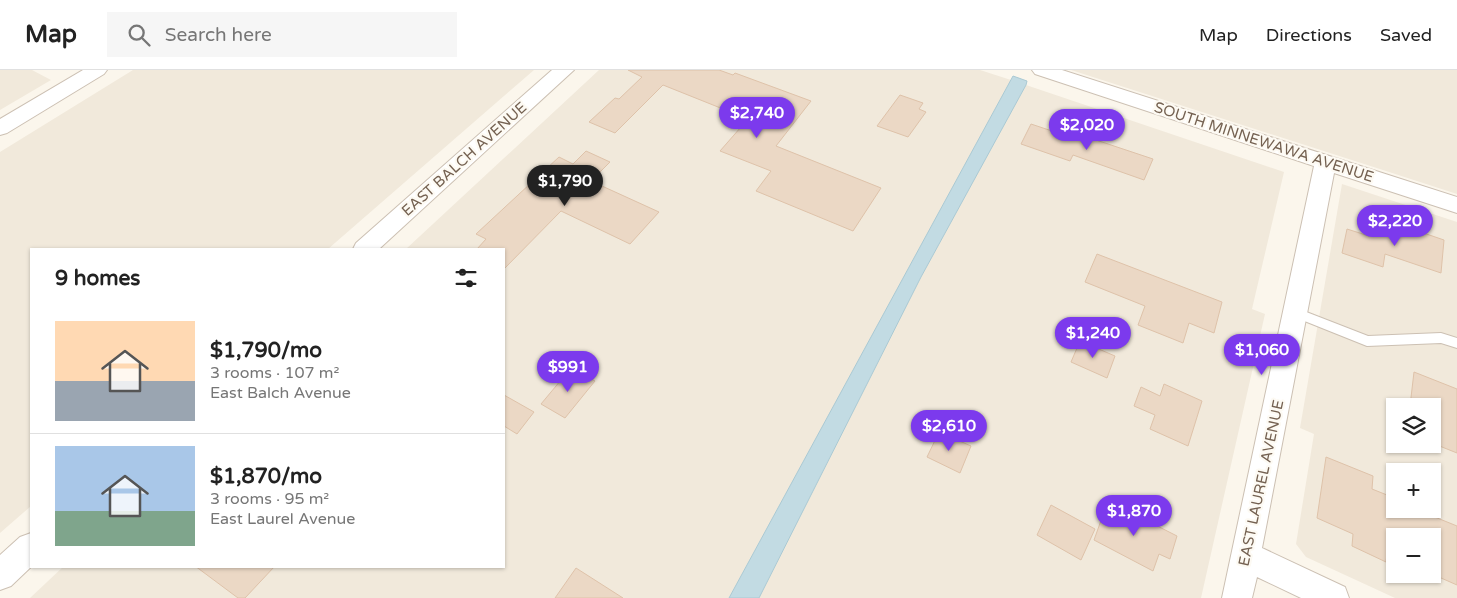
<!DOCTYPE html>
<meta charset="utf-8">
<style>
body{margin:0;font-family:"Varela Round",sans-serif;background:#f6f6f6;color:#222;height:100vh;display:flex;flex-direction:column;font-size:19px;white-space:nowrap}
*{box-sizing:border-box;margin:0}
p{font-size:16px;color:#767676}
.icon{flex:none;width:28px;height:28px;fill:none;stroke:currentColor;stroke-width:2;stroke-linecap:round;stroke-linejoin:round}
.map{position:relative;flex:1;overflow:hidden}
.sheet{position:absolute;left:30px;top:178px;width:475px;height:320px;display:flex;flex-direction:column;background:#fff;border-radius:0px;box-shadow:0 1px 4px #0004}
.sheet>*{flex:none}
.controls{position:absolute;left:1386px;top:328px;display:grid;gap:10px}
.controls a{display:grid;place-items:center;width:55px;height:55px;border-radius:0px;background:#fff;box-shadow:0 1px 4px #0004;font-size:25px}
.price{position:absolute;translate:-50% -42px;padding:0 11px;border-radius:18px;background:#7c3aed;color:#fff;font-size:16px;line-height:32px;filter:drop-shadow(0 1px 2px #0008)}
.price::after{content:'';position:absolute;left:50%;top:30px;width:15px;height:11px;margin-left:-8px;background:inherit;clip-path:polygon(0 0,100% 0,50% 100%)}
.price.selected{background:#222;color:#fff}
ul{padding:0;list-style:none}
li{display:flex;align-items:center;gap:15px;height:125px;padding:0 25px}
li+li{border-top:1px solid #e0e0e0}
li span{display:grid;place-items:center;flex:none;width:140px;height:100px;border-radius:0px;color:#555}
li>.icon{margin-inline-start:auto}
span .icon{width:60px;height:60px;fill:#fffc;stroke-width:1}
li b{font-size:21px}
h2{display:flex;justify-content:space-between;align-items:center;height:60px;padding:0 25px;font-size:21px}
header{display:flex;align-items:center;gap:30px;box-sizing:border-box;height:70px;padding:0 25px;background:#fff;border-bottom:1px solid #e0e0e0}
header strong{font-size:24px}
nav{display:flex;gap:28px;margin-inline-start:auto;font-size:18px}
.search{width:350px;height:45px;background:#f6f6f6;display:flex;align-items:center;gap:12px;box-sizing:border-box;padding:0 18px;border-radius:0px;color:#767676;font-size:19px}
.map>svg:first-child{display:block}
</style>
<header>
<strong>Map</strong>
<div class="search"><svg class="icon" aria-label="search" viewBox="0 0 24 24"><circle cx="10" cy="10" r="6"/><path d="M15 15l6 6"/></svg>Search here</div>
<nav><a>Map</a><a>Directions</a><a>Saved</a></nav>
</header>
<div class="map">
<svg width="1457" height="528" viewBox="0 0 1457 528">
<rect width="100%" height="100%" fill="#fbf6ec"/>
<path fill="#f1e9db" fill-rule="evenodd" d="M0 0H32L51 10 0 40Z
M133 0H534L328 179H31V436L0 463V82Z
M599 0H980L1011 10 729 528H30L64 496H504V179H406Z
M1071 0H1457V124L1386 101Z
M1026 15 1284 102 1252 239 1265 244 1201 528H759L921 207Z
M1342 114 1457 152V528H1395L1306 487 1296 474 1314 364 1300 358ZM1395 336H1432V374H1395ZM1395 401H1432V439H1395ZM1395 466H1432V504H1395Z"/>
<path fill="#c2dbe3" stroke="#aac9d3" d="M1013 6 1027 11 1026 15 921 207 759 528H729Z"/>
<path fill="#ebd8c5" stroke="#dec2a9" d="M628 0H719L733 5 735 3 811 31 776 76 881 118 853 161 756 121 771 101 720 81 748 49 663 15 615 63 589 52 615 28 619 29 642 7Z
M900 25 923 33 919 39 926 42 908 67 877 56Z
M1031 54 1067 66 1069 61 1153 89 1144 110 1073 85 1070 91 1021 74Z
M586 81 610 92 591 111 659 142 630 174 561 141 504 199V179H477L486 169 476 164 559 87 573 94Z
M1371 153 1396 159V156L1409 160V158L1444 170 1441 203 1385 184 1383 197 1342 183 1347 159 1369 166Z
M1097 184 1222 232 1214 263 1189 253 1183 273 1138 255 1145 236 1085 212Z
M1080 271 1115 286 1107 308 1071 292Z
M571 298 595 311 565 348 541 334Z
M1414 302 1457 319V383L1432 373V336H1410Z
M1164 314 1202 331 1188 376 1150 359 1155 345 1134 336 1141 317 1160 326Z
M504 325 534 342 517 364 504 356Z
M939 362 971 376 960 403 927 387Z
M1326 387 1373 406 1372 419 1392 427 1391 439H1415L1457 456V515L1432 504V466H1395V487L1387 484 1386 492 1352 476 1353 464 1317 448Z
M1108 431 1177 466 1170 489 1159 484 1153 501 1094 470Z
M1051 435 1095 459 1081 490 1037 465Z
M195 496H275L245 528H238Z
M576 498 623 528H555Z"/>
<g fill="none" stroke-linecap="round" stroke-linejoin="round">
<g stroke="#ccc0b3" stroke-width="2">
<path id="lane" d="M1296 238 1368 266 1441 263 1457 268V278L1441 273 1367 276 1292 246 1290 243 1292 240Z"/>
</g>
<g stroke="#ccc0b3" stroke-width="2">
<path id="street" d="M83 0H107L104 4 7 63 0 65V49Z
M552 0H574L379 179H353L356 173Z
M1032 0H1062L1457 127V143L1334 103 1262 478 1345 517 1349 528H1301L1257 507 1252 528H1222L1314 96 1035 4Z
M31 463 32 496 11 516 0 520V485L20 467Z"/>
</g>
<use href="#lane" fill="#fff" fill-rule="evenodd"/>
<use href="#street" fill="#fff" fill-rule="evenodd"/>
</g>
<g text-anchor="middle" stroke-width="4.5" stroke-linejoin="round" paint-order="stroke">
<g font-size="15" fill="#746151" stroke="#fdfaf3">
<text transform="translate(1264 72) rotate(18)" y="5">SOUTH MINNEWAWA AVENUE</text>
<text transform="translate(464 89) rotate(-42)" y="5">EAST BALCH AVENUE</text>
<text transform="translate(1261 413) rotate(-78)" y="5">EAST LAUREL AVENUE</text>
</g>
</g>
</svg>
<div class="controls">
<a><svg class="icon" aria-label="layers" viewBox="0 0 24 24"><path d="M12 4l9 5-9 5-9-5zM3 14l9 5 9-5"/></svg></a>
<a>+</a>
<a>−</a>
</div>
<b class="price" style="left:757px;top:69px">$2,740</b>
<b class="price" style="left:1087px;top:81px">$2,020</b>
<b class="price selected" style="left:565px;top:137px">$1,790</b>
<b class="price" style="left:1395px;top:177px">$2,220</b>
<b class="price" style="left:1093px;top:289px">$1,240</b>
<b class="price" style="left:1262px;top:306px">$1,060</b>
<b class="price" style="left:568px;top:323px">$991</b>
<b class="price" style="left:949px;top:382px">$2,610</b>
<b class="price" style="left:1134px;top:467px">$1,870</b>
<section class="sheet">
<h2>9 homes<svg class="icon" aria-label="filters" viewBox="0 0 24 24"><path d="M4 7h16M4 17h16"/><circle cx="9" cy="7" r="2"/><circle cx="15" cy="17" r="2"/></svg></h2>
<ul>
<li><span style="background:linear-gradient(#ffd9b3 60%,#9aa5b1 0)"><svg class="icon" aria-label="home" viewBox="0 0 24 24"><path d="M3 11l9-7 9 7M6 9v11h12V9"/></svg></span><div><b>$1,790/mo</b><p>3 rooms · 107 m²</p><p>East Balch Avenue</p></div></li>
<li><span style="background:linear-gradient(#a9c7e8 65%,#7fa58c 0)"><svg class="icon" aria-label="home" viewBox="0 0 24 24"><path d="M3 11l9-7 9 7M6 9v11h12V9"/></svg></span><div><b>$1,870/mo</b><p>3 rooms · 95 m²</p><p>East Laurel Avenue</p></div></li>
</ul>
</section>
</div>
